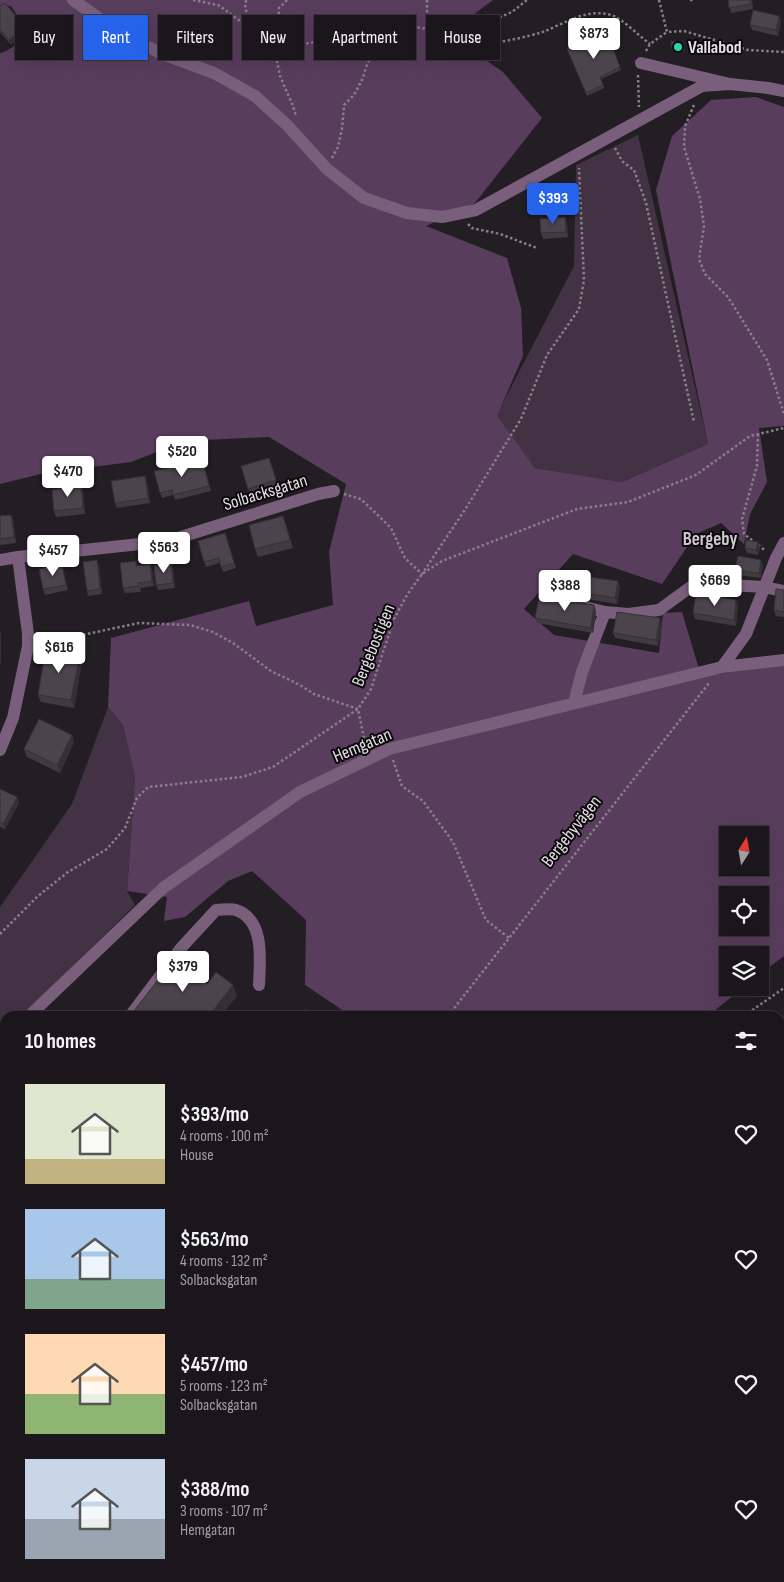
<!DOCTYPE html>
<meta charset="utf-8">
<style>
body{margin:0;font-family:"Sofia Sans Condensed",sans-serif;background:#272328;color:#f1f3f6;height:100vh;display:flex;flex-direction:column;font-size:19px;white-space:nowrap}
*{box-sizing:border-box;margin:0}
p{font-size:16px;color:#9f9fa3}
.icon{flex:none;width:28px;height:28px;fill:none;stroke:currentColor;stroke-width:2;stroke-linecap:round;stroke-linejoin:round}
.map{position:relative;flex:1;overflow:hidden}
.panel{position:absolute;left:0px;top:1011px;width:785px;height:571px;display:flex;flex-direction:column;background:#1a161b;border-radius:15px 15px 0 0;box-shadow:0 5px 20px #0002,0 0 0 1px #38353a}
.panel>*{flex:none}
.banner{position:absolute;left:15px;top:15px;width:500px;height:45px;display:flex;gap:10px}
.needle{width:32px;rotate:11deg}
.fabs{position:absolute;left:719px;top:826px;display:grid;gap:10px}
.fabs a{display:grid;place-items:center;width:50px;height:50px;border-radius:0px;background:#1a161b;box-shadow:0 5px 20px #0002,0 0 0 1px #38353a;font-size:25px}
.price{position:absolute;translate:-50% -42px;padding:0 11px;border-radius:5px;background:#fff;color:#222;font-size:16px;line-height:32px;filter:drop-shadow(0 1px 2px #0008)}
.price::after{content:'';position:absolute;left:50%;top:30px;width:15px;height:11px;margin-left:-8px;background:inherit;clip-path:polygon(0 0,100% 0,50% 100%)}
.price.active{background:#2563eb;color:#fff}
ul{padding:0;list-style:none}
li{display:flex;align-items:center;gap:15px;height:125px;padding:0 25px}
li span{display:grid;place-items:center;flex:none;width:140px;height:100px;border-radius:0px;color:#555}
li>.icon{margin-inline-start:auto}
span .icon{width:60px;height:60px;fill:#fffc;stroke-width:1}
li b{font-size:21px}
h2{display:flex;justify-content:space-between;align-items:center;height:60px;padding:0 25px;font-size:21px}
.tag{padding:0 18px;border-radius:0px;background:#1a161b;box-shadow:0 5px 20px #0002,0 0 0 1px #38353a;font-size:18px;line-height:45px}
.tag.active{background:#2563eb;color:#fff}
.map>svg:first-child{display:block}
</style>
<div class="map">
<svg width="784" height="1582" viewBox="0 0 784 1582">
<rect width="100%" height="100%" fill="#231d24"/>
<path fill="#423244" d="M638 135 708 444 622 482 535 468 496 416 574 266 576 165Z
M108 707 123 725 135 777 127 891 135 905 22 1016H5V1034L0 1039V907L72 804Z
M422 1578H469L462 1582H416Z
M539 1578H584L586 1582H541Z"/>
<path fill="#593d5d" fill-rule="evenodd" d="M0 0H493L469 18 458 41 503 72 542 118 475 203 426 226 507 258 521 308 523 356 497 416 535 468 622 482 708 444 656 190 672 136 711 100 756 97 784 107V426L759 428 767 482 750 514 744 544 721 523 696 534 662 584 573 554 524 609 554 635 659 653 663 613 682 612 701 676 784 665V956L760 974V955H728V988H743L714 1011 704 1016H351L305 985 306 920 252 871 228 881 185 917 164 921 167 897 127 891 135 777 123 725 108 707 111 638 249 601 256 626 333 605 329 552 346 484 269 437 185 441 131 462 45 473 0 484V53L6 51 31 36 11 6 0 5ZM728 835H760V868H728ZM728 895H760V928H728Z
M784 1020V1557L780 1559V1023Z
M0 1344 5 1349V1396L0 1403Z"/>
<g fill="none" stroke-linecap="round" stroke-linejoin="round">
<path stroke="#868187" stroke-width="2.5" stroke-dasharray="2.5 2.5" stroke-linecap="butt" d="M193 0 218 5 254 31 273 41 295 45 316 42 351 28 386 22 445 32 472 29 512 12 527 0
M246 0 245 8 253 29
M287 0 279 8 278 26 273 41 280 76 293 106 296 116
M427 0V28
M659 0 667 32 684 31 748 50 784 52
M690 0H695
M446 32C453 36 462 43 470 44 482 47 533 36 545 31 565 23 588 8 611 15 622 18 640 37 650 44
M646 51 650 44 667 32
M638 75 639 107
M694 105 685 126 684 147 700 199 704 226 699 259 705 274 728 297 767 360 784 414
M615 148 622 161 634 170 646 203 694 422
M332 158 338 147 342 129 344 105 354 95 363 78 366 67 373 52 375 32 385 23
M468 224 472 228 500 234 537 248
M758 434 757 466 742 519 744 534 766 551
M344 494 361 499 391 528 405 558 422 574 466 508 521 419 547 355 579 309 584 280 579 168
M39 644 139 623 190 625 213 632 233 643 271 671 300 685 314 694 358 709 366 748
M393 760 402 786 423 801 453 842 486 920 509 938
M0 934 38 896 68 872 107 849 125 828 137 798 148 787 242 777 273 767 358 709 371 689 394 619 407 595 422 574 442 561 577 509 628 502 696 475 750 436 784 428
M448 1016 709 683
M744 1016 784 988
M68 1582 71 1578"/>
<path stroke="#795f7c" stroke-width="12" d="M73 0 119 32 160 53 214 73 255 96 287 125 327 169 364 198 407 213 442 217 476 210 702 86 730 84
M641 63 730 84 768 88 784 91
M0 560 18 557 168 541 318 494 334 491
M544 597 605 612 628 614 659 610 696 583 764 587 784 591
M722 667 746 634 776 558 784 543
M574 703 582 672 605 612
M0 750 13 718 28 646V634L18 557
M29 1016 163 888 300 792 389 749 722 667 784 660
M130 1016 181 948 216 910C222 910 230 908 236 910 265 920 260 960 259 985
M0 1046 5 1041
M0 1097 5 1094
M0 1408 5 1401
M0 1575 5 1569
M393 1578 398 1582
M641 1578 644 1582
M408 1582 413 1578"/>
</g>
<path fill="#413a42" d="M728 0H752L753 9 731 13Z
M0 6 27 32 11 45 0 32Z
M779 16 781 21 778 36 752 30 750 25Z
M606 30 621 70 601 79 604 88 587 96 567 49Z
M683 43 684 46V51L672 49 671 46Z
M567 223 568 237 543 239 541 233Z
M269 458 278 486 250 494 248 489Z
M204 464 211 491 175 500 173 495 162 498 160 493Z
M145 476 147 482 150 503 117 508 115 503Z
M83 490 85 514 56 517 54 511Z
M11 515 13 520 16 543 0 545V516Z
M286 524 293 548 258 557 255 549Z
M227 539 236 568 223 572 220 563 206 567 204 562Z
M758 542 760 547 758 555 747 553 745 548Z
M136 561 137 565 152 569 154 586 140 588 141 592 125 593 123 588Z
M62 564 63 570 68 590 45 595 43 589Z
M99 565 102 594 88 596 87 591Z
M763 565 761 578 737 575 735 570Z
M173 569 175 588 158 590 156 585Z
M618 581 620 587 617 604 581 598 579 592Z
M784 590V617L776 616 774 610Z
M736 600 738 605 736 626 695 619 693 613Z
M596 611 593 633 537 623 535 618Z
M662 624 658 646 615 638 613 633Z
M82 661 74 708 41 702 38 695Z
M72 735 74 742 60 773 27 757 24 749Z
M0 789 17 797 19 803 5 829 0 827Z
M5 1175V1214L0 1210V1181Z
M0 1227 5 1231V1273L0 1269Z
M784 1561V1582H777L775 1578Z
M275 1578H303L299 1582H277Z
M329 1578H362L364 1582H334Z"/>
<path fill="#353036" d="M779 16 781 21 778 36 776 30Z
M25 27 27 32 11 45 9 40Z
M565 217 567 223 568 237 566 232Z
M145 476 147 482 150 503 148 498Z
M81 485 83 490 85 514 83 508Z
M11 515 13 520 16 543 14 537Z
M758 542 760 547 758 555 756 550Z
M97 560 99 565 102 594 100 589Z
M761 560 763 565 761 578 759 573Z
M150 564 152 569 154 586 152 581Z
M171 564 173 569 175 588 173 583Z
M618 581 620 587 617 604 615 598Z
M736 600 738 605 736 626 734 620Z
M594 605 596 611 593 633 591 628Z
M660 618 662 624 658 646 656 640Z
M0 631 1 634V665L0 662Z
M80 654 82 661 74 708 71 700Z
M72 735 74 742 60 773 57 765Z
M17 797 19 803 5 829 3 824Z
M201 970 205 981 201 986 197 976Z
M233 985 237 996 221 1016H209Z
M293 1578H303L299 1582H289Z
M362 1578 364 1582H357Z"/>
<path fill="#4c444d" stroke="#353036" d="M728 0H751V4L729 8Z
M5 3 25 27 9 40 0 29V6Z
M753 10 779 16 776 30 750 25Z
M606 30 620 67 600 77 603 85 586 93 567 49Z
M671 41 683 43V48L671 46Z
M565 217 566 232 541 233 540 219Z
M269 458 276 480 248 489 241 466Z
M202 459 209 486 173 495 172 490 160 493 154 471Z
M145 476 148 498 115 503 111 481Z
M81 485 83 508 54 511 52 490Z
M11 515 14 537 0 539V516Z
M283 516 290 540 255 549 249 525Z
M225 533 234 563 221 567 219 558 204 562 198 541Z
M746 540 758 542 756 550 745 548Z
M738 556 761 560 759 573 735 570Z
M97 560 100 589 87 591 83 562Z
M136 561V566L150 564 152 581 138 583 139 586 123 588 120 563Z
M62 564 66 585 43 589 39 569Z
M171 564 173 583 156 585 154 566Z
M582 576 618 581 615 598 579 592Z
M776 589 784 590V612L774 610Z
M696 593 736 600 734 620 693 613Z
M539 597 594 605 591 628 535 618Z
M617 612 660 618 656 640 613 633Z
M46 648 80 654 71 700 38 695Z
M39 719 72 735 57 765 24 749Z
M0 789 17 797 3 824 0 822Z
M179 953 201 970 197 976 207 984 216 972 233 985 209 1016H130Z
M305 1009 314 1016H299Z
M319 1011 326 1016H315Z
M5 1175V1206L0 1203V1181Z
M0 1227 5 1231V1265L0 1261Z
M784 1561V1578L776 1581 775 1578H780V1563Z
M278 1578H293L289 1582H282Z
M333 1578H362L357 1582H338Z
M604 1578H612L614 1582H594Z
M735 1578 737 1582H722Z"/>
<circle fill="#26d5ae" stroke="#0b080b" stroke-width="2" cx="678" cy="47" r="5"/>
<g text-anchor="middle" stroke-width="4" stroke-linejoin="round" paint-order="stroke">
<g font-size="18" font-weight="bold" fill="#e5e0e6" stroke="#0b080b" text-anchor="start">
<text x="688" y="53">Vallabod</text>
</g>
<g font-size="18" fill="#e5e0e6" stroke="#0b080b">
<text transform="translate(265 492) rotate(-17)" y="6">Solbacksgatan</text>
<text transform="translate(373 645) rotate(-68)" y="6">Bergebostigen</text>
<text transform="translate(362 745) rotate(-23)" y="6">Hemgatan</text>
<text transform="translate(571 831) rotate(-52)" y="6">Bergebyvägen</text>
</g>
<g font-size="19" font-weight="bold" fill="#d0c7d1" stroke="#0b080b">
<text x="710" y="545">Bergeby</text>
</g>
</g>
</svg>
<div class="fabs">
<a><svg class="needle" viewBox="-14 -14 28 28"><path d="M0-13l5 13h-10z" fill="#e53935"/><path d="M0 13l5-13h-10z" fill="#9f9fa3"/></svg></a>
<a><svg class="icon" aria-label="locate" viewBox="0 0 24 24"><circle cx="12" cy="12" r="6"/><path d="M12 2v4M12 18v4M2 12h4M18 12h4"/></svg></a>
<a><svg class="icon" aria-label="layers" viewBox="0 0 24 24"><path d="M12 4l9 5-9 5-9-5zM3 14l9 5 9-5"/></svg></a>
</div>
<b class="price" style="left:594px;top:60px">$873</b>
<b class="price active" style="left:553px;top:225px">$393</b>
<b class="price" style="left:182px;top:478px">$520</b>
<b class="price" style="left:68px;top:498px">$470</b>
<b class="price" style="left:164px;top:574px">$563</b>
<b class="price" style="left:53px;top:577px">$457</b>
<b class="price" style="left:715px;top:607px">$669</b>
<b class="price" style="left:565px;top:612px">$388</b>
<b class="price" style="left:59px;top:674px">$616</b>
<b class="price" style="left:183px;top:993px">$379</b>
<div class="banner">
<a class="tag">Buy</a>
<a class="tag active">Rent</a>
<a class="tag">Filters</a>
<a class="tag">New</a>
<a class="tag">Apartment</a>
<a class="tag">House</a>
</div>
<section class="panel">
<h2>10 homes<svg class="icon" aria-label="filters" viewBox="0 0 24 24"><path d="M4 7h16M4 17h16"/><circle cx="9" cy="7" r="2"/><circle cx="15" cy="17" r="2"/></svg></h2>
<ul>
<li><span style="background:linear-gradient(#dfe7d0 75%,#c2b280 0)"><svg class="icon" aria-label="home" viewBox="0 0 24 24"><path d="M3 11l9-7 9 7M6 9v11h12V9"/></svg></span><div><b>$393/mo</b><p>4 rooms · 100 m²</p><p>House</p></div><svg class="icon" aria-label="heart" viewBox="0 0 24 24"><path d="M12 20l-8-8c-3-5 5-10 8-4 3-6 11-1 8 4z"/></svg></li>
<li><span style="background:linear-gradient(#a9c7e8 70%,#7fa58c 0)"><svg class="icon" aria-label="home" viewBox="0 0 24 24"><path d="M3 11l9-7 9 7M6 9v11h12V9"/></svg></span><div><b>$563/mo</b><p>4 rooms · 132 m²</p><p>Solbacksgatan</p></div><svg class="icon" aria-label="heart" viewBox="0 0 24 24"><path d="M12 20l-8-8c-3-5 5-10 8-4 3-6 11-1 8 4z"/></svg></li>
<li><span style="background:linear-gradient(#ffd9b3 60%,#8fb573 0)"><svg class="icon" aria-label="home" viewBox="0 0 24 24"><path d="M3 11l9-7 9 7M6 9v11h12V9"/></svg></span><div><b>$457/mo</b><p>5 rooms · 123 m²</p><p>Solbacksgatan</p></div><svg class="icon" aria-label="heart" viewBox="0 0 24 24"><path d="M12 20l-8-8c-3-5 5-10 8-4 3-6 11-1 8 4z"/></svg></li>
<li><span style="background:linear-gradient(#c9d6e8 60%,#9aa5b1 0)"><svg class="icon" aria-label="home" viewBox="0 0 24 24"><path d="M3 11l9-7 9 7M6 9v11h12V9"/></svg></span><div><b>$388/mo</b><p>3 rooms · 107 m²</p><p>Hemgatan</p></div><svg class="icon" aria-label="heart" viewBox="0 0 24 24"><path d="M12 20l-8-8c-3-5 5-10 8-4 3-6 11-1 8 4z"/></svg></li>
</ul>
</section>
</div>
